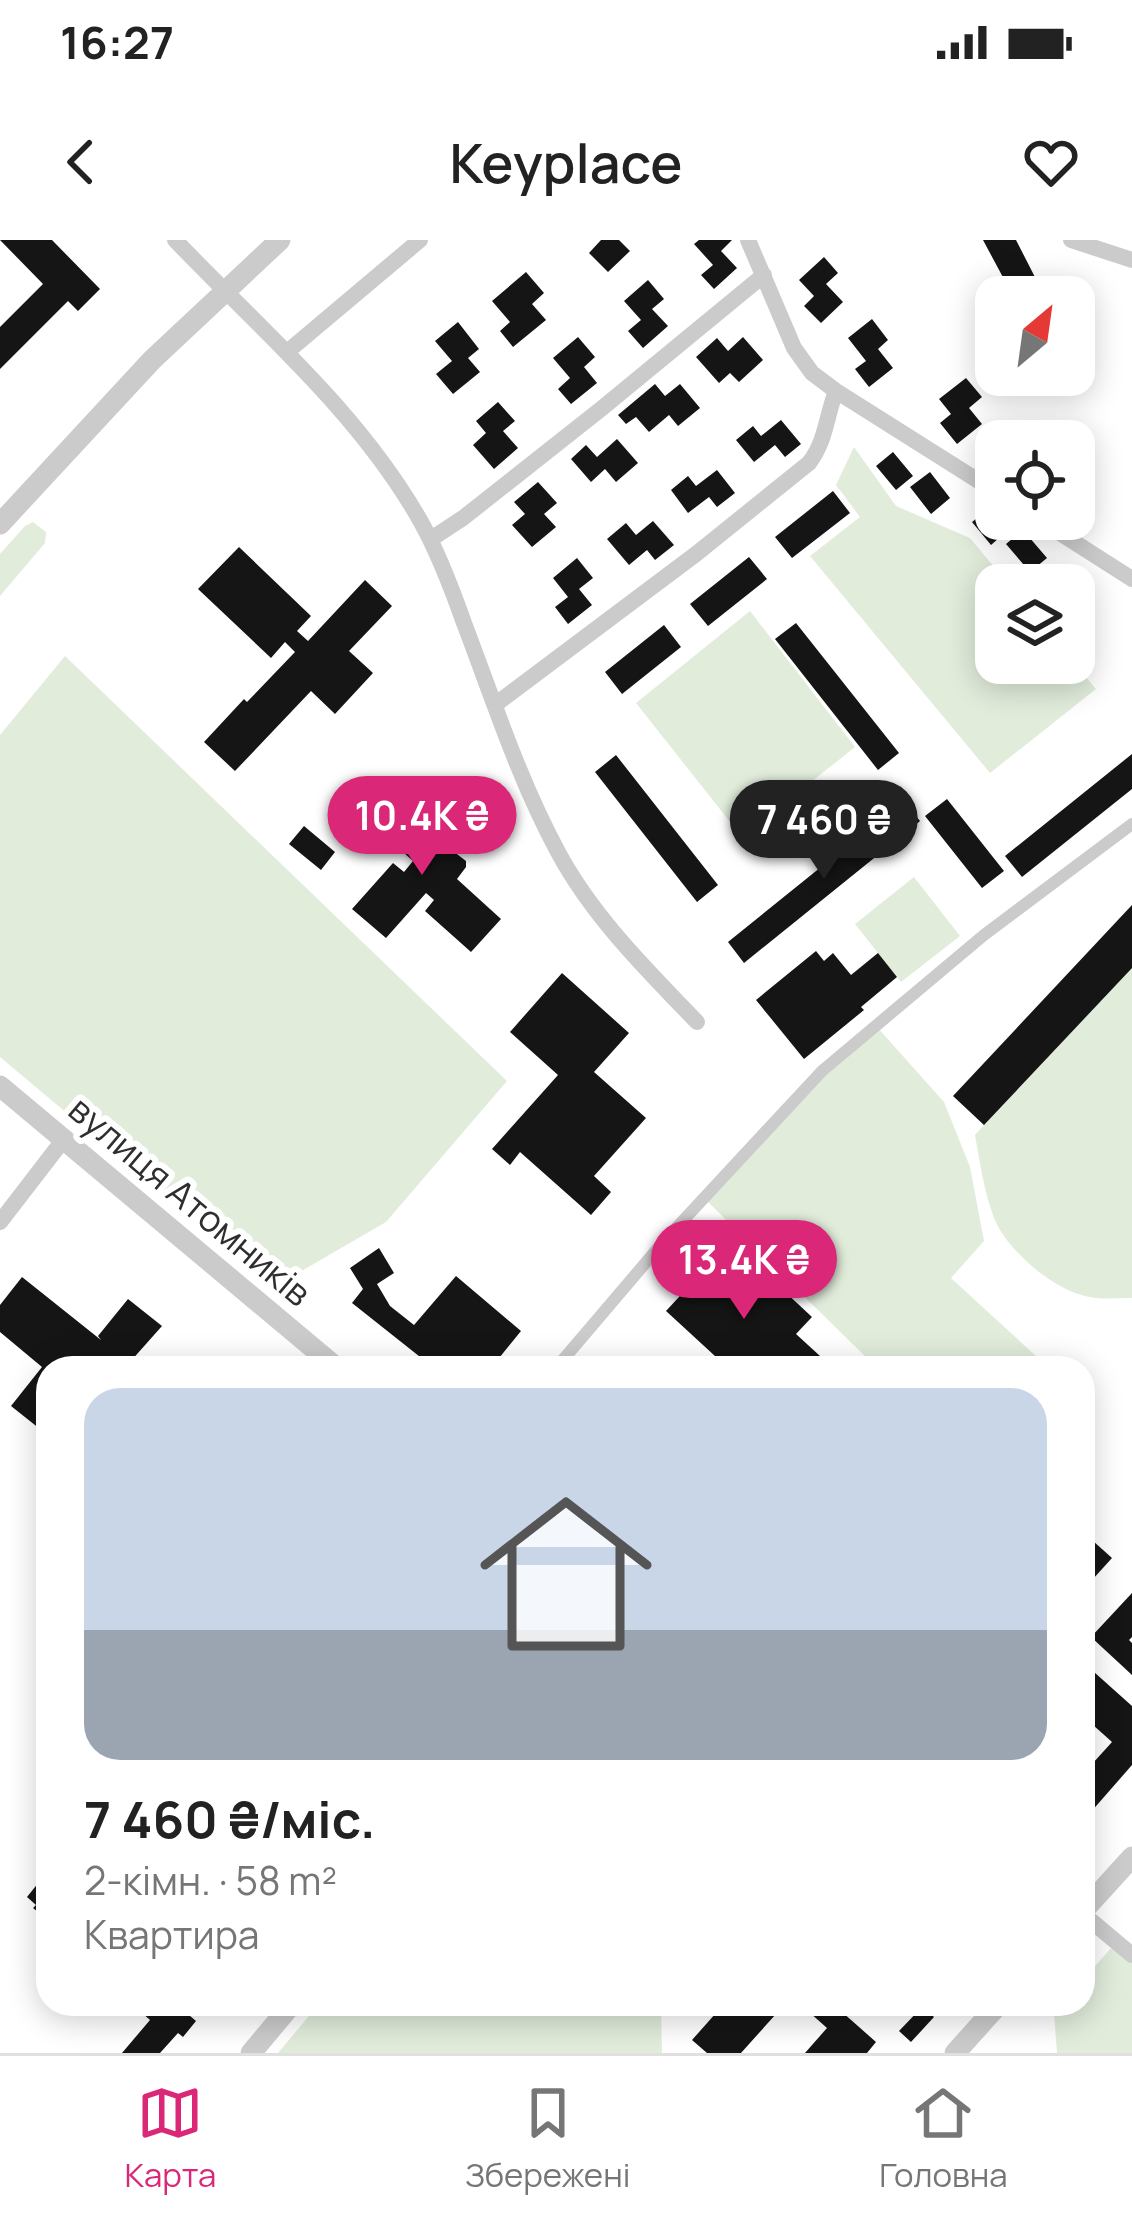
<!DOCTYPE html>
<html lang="uk">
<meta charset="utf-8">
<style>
body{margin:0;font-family:Manrope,sans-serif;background:#f2f2f2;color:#222;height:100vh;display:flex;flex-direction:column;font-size:45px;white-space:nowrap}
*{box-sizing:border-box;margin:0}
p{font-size:39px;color:#767676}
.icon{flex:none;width:66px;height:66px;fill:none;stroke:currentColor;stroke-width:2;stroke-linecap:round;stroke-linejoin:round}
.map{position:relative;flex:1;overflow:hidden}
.side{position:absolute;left:36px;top:1116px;width:1059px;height:660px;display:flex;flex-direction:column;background:#fff;border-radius:36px;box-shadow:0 6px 30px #0003}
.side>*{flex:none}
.needle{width:78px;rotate:29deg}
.buttons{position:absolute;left:975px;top:36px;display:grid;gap:24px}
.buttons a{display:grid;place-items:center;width:120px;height:120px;border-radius:24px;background:#fff;box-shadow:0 6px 30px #0003;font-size:60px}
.price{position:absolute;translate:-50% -102px;padding:0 27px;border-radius:42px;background:#db2777;color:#fff;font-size:39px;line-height:78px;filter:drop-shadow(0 3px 6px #0008)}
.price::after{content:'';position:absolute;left:50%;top:72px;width:36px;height:27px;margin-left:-18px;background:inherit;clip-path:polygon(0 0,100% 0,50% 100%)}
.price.on{background:#222;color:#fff}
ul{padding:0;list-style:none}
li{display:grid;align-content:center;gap:24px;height:636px;padding:0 48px}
li span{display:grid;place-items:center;height:372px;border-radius:36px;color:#555}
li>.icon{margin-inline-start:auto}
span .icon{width:216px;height:216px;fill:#fffc;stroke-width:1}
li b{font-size:51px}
.status{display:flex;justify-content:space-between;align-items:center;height:84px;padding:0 60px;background:#fff;direction:ltr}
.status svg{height:33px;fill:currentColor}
header{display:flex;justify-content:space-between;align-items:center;height:156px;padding:0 48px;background:#fff;font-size:54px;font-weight:600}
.tab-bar{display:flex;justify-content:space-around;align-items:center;height:168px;border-top:3px solid #e0e0e0;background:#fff;font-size:33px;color:#767676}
.tab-bar a{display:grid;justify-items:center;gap:6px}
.tab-bar .on{color:#db2777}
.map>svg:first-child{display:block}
</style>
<div class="status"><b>16:27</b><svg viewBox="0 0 49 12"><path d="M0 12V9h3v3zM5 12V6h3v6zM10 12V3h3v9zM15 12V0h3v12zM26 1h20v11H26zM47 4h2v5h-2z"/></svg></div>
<header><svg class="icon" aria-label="back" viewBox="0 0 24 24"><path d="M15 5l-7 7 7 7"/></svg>Keyplace<svg class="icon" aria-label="heart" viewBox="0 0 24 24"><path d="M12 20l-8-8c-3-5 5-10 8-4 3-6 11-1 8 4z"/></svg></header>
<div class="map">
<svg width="1132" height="1813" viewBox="0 0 1132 1813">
<rect width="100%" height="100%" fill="#fff"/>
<path fill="#e1ecdb" d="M854 207 896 266 970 298 1009 345H996V423H1074L1096 449 990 533 810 316 860 277 836 245Z
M33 282 46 292 45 303 0 356V314L25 286Z
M750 371 855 507 742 597 636 463Z
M65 416 507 841 386 982 274 1047 0 817V495Z
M914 637 960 696 901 742 855 684Z
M1132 665V1058C1116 1058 1100 1060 1085 1056 1051 1048 1007 1010 994 978 984 951 980 923 975 895L984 885 953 856Z
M877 787 944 862 970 927 984 1001 951 1038 1049 1128H877L708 962 802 854Z
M1111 1708 1132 1723V1813H1057L1054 1773 1061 1764H1083V1740Z
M319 1764H661L662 1813H278Z"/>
<path fill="#151515" d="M0 0H52L100 49 78 71 68 61 0 129V87L43 44Z
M601 0H619L630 11 608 32 589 13Z
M699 0H732L721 11 737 28 714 49 701 35 713 25 694 4Z
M983 0H1016L1038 43 1013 56Z
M824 17 838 33 826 44 843 62 821 83 804 66 814 56 799 40Z
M526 32 544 53 532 64 546 80 513 107 500 91 510 82 492 61Z
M648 40 664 59 652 69 668 86 643 108 628 91 641 80 624 61Z
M872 79 888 100 878 109 893 128 869 147 855 129 866 121 848 98Z
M458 82 479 109 468 118 480 132 453 154 436 134 452 121 435 101Z
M578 97 595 117 584 127 597 143 571 164 558 149 570 138 553 118Z
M743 97 763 120 739 142 730 133 719 143 696 117 717 98 728 111Z
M966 138 982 157 969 168 982 184 957 204 940 183 951 174 939 159Z
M655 144 665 156 680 144 700 168 678 186 669 175 649 192 636 177 626 184 618 175Z
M498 162 515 181 503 191 518 208 494 229 473 205 486 193 476 181Z
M781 180 801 204 785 217 775 205 754 222 736 200 753 186 761 196Z
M617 199 638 223 616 242 605 229 591 242 571 219 586 205 597 217Z
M893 212 913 236 896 250 876 226Z
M717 230 735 253 717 267 709 257 688 273 671 250 688 236 696 246Z
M930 232 950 258 931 274 910 247Z
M538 242 557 263 544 274 556 287 532 307 512 285 525 274 514 262Z
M833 251 850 273 792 318 775 297Z
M989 269 1007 291 991 305 972 282Z
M653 281 674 305 655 320 647 310 629 325 607 299 626 283 636 295Z
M1023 290 1047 318 1030 332 1006 304Z
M239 307 311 376 297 391 308 401 365 340 392 366 349 411 373 433 335 474 311 451 235 531 204 502 244 459 247 462 295 412 285 402 271 418 198 349Z
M749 317 767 339 708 386 690 364Z
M577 318 593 338 579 349 592 365 568 384 555 367 568 357 553 338Z
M796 383 899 513 878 530 775 399Z
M664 385 681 407 622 454 605 432Z
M1132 514V549L1022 637 1005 616Z
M616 515 718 645 697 662 595 532Z
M396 547 441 588 430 601 442 612 449 608 466 621V627L457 639 501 679 471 712 425 671 434 660 426 653 386 698 352 669 393 623 404 632 413 621 366 579Z
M947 559 1004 631 982 648 925 576Z
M903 561 920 581 744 723 728 702Z
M304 586 335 612 321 630 289 604Z
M1132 665V728L984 885 953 856Z
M816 711 824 721 833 713 851 735 878 713 897 737 861 767 864 770 804 819 756 760Z
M562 733 629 793 594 832 646 878 594 936 611 952 591 975 520 912 510 925 492 909 558 835 510 792Z
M379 1008 394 1033 377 1044 390 1066 414 1085 456 1036 521 1091 491 1128H434L352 1063 363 1049 350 1028Z
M715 1018 754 1054 769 1037 812 1077 796 1094 820 1116 808 1128H728L666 1071Z
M22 1037 101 1100 98 1096 128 1059 162 1086 130 1122 122 1116 113 1128H48V1189L45 1193 11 1166 42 1127 0 1092V1065Z
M1083 1292 1112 1318 1083 1350Z
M1132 1353V1397L1129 1400 1132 1403V1435L1091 1397Z
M1094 1432 1132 1466V1525L1083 1581V1534L1112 1502 1083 1476V1444Z
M43 1637 48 1642V1680L33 1668 36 1665 27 1657Z
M132 1764H176L196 1781 183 1797 178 1793 160 1813H122L150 1780Z
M724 1764H785L741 1813H707L692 1800Z
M800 1764H833L876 1802 867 1813H805L827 1788Z
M923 1766 934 1777 911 1802 899 1791Z"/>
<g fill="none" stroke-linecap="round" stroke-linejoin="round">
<path stroke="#cbcbcb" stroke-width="12" d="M556 1128 665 1000 822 831 984 695 1132 584"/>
<path stroke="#cbcbcb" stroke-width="16" d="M175 0C261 90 359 172 421 282 439 314 452 349 464 383 493 459 519 540 558 612 593 677 646 729 697 782
M748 0 794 108 812 133 836 151 996 252
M1071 0 1132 20
M287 112 420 0
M1038 279 1132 339
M431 299 463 278 601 169 764 35
M496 464 696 314 809 223C826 201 826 177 836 151
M0 982 64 899
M1083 1674 1132 1715"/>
<path stroke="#cbcbcb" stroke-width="21" d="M0 284 152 120 280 0
M0 846 337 1128
M1083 1671 1132 1617
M251 1813 292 1764
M955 1813 999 1764"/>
</g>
<g text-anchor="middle" stroke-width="12" stroke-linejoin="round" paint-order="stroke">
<g font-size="36" fill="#2e2e2e" stroke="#fff">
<text transform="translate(190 961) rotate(40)" y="13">вулиця Атомників</text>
</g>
</g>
</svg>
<div class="buttons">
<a><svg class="needle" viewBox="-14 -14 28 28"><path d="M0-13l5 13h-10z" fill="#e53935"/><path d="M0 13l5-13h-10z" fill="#767676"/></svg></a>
<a><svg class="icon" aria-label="locate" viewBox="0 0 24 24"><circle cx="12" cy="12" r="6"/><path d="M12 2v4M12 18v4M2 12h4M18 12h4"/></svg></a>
<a><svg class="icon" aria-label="layers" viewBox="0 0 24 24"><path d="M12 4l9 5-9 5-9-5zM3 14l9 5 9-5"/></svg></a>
</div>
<b class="price" style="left:422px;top:638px">10.4K ₴</b>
<b class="price on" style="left:824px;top:642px">7 460 ₴</b>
<b class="price" style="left:744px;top:1082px">13.4K ₴</b>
<section class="side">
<ul>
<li><span style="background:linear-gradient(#c9d6e8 65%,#9aa5b1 0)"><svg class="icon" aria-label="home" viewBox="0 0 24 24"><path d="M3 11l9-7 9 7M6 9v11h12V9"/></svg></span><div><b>7 460 ₴/міс.</b><p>2-кімн. · 58 m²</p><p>Квартира</p></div></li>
</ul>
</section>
</div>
<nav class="tab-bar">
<a class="on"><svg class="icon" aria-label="map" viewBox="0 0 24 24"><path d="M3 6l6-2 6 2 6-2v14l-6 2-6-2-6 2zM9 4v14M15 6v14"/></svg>Карта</a>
<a><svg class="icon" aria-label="saved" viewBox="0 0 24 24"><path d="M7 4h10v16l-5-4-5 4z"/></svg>Збережені</a>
<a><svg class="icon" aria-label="home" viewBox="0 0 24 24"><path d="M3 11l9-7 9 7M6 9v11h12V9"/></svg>Головна</a>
</nav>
